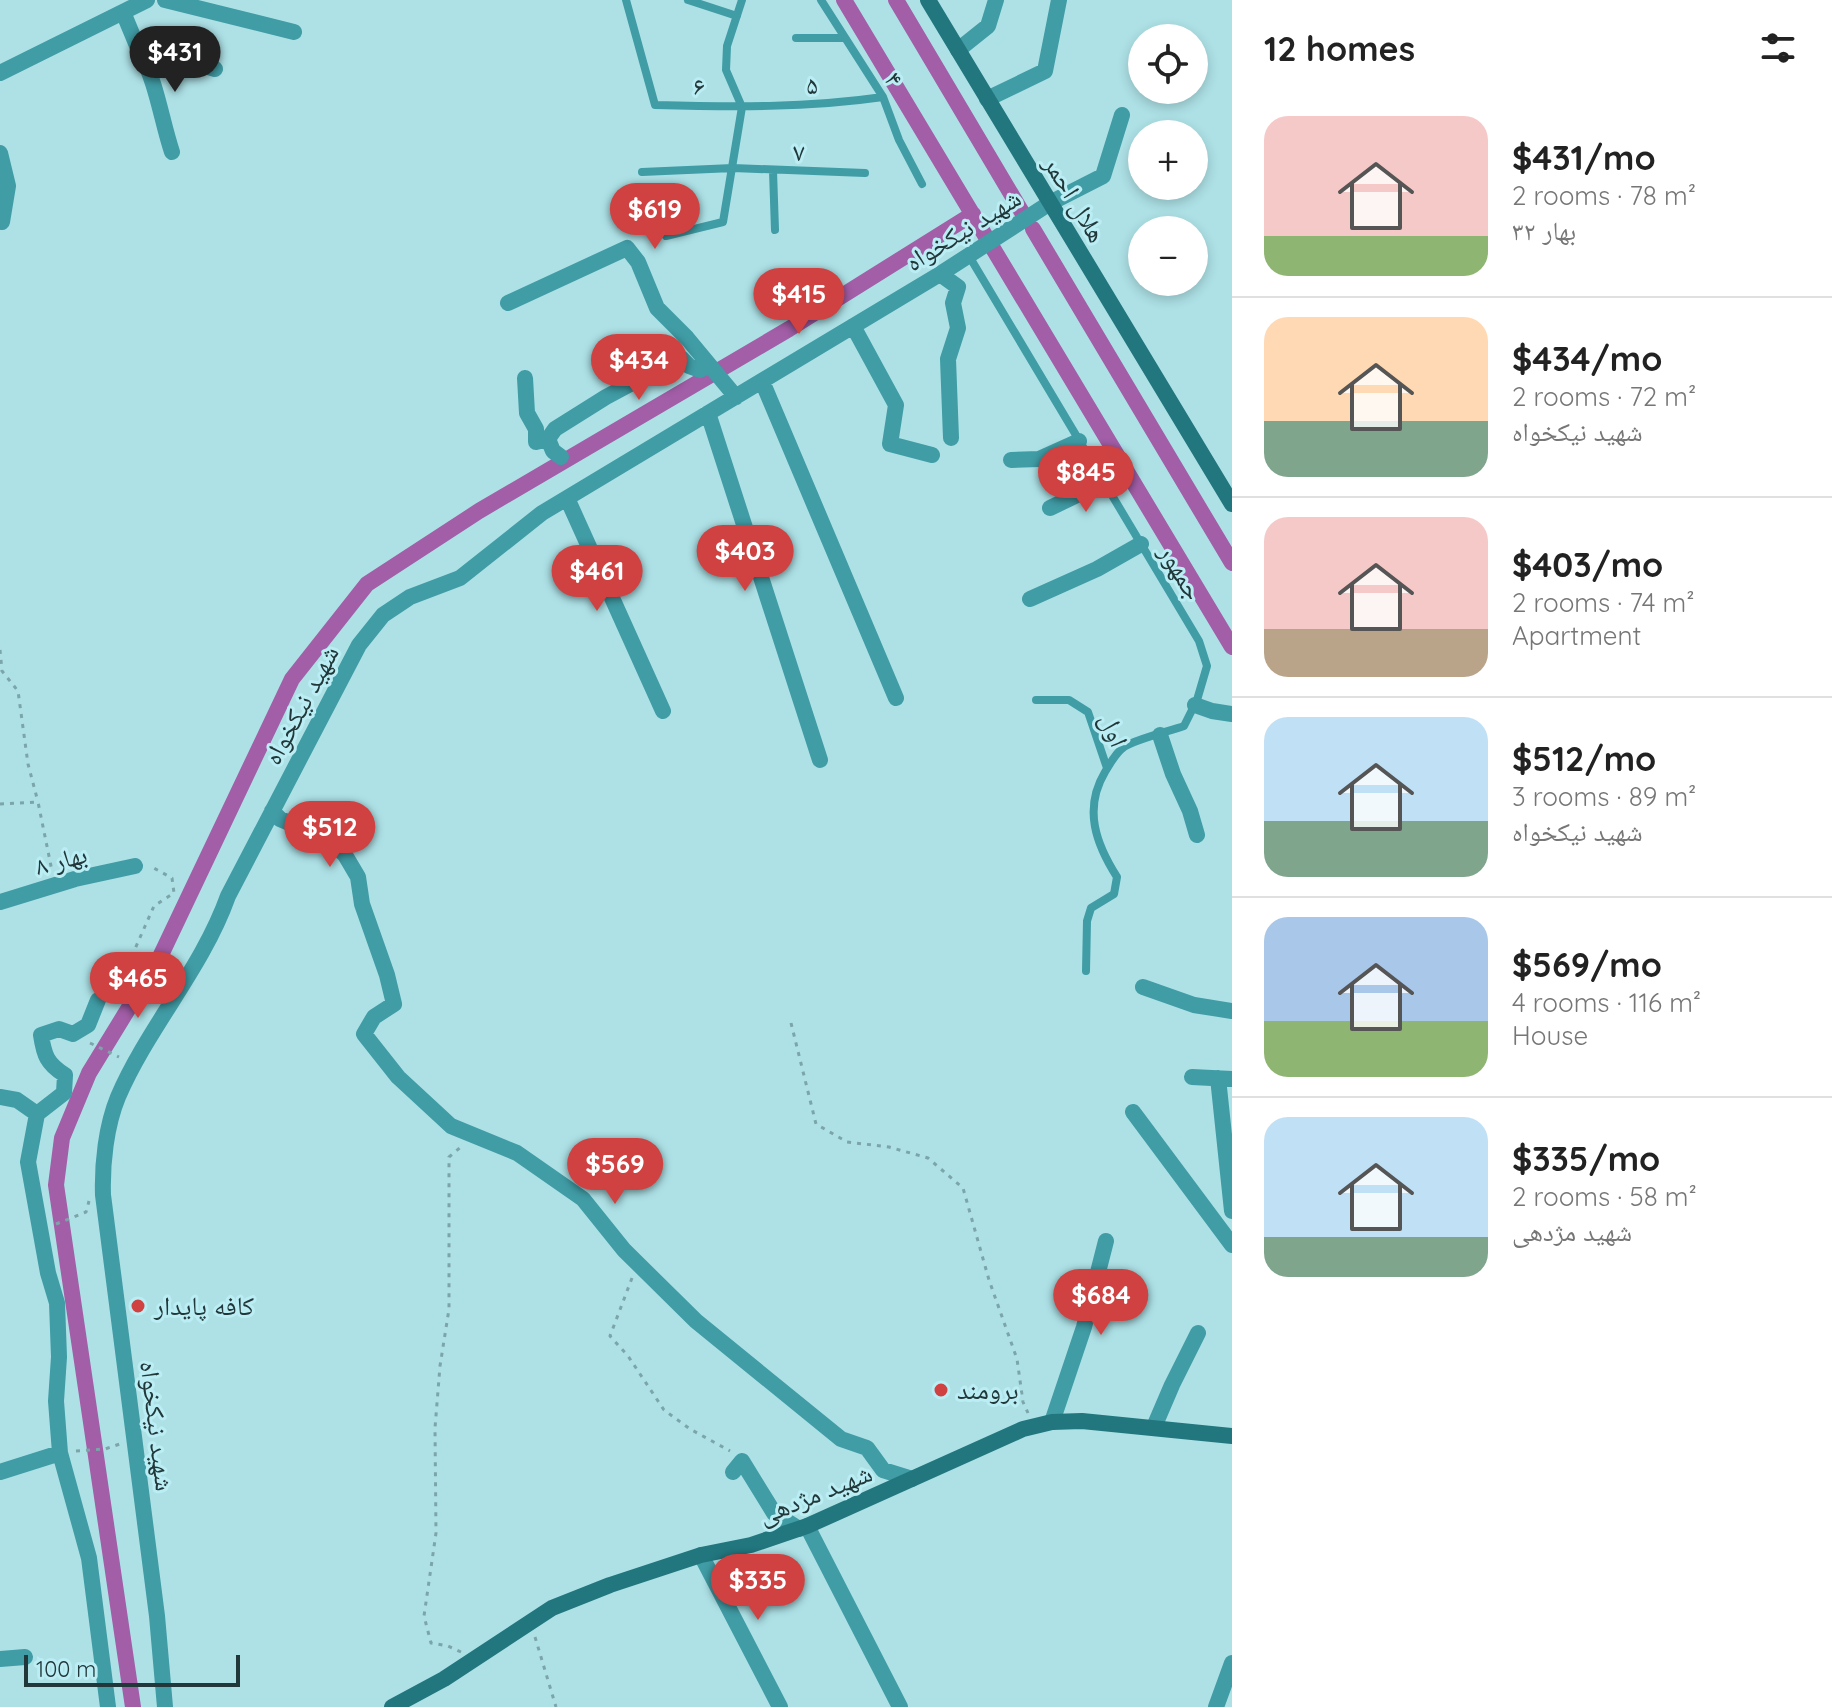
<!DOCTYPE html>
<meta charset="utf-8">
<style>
body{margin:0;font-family:Quicksand,"Noto Naskh Arabic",sans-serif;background:#f6f6f6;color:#222;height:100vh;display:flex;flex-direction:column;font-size:30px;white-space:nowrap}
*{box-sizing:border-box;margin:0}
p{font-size:26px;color:#767676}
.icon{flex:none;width:44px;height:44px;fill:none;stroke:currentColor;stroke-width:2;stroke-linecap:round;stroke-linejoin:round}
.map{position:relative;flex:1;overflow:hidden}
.details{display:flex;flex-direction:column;background:#fff;width:600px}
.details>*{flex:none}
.controls{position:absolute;left:1128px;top:24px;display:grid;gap:16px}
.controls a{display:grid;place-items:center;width:80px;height:80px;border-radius:50%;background:#fff;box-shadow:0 4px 12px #0003;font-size:40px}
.scale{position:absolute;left:24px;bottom:20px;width:216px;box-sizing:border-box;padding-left:8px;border:4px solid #223739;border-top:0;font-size:22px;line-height:28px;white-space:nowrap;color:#223739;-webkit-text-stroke:6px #baeef4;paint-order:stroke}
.price{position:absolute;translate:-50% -68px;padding:0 18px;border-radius:28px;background:#d04141;color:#fff;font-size:26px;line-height:52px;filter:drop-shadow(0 2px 4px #0008)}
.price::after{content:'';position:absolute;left:50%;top:48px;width:24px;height:18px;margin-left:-12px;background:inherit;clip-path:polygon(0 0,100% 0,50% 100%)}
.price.active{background:#222;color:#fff}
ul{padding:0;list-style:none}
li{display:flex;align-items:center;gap:24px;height:200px;padding:0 32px}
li+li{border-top:2px solid #e0e0e0}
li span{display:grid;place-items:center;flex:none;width:224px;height:160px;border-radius:24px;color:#555}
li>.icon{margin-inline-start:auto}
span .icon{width:96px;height:96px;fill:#fffc;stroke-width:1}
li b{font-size:34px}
h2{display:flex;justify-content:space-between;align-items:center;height:96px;padding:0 32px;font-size:34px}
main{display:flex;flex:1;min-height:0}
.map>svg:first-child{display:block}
</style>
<main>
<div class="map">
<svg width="1232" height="1707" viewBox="0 0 1232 1707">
<rect width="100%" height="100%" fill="#ade1e6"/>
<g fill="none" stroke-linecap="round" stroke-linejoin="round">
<path stroke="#a25ea7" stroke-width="16" d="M844 0 1232 647
M896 0 1023 214
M1033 229 1232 563
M133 1707 56 1185 62 1138 89 1073 160 957 292 679 367 584 479 511 789 329 973 214"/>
<path stroke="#7ca5a9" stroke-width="3" stroke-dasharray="4 6" stroke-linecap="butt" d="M0 650 2 671 18 691 28 764 38 802
M0 804 38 802 52 871
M109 989 130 960 154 906 174 893 172 878 150 866
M791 1023 816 1124 847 1142 889 1147 928 1158 963 1188 989 1280 1017 1359 1023 1402 1028 1413
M90 1043 119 1057
M56 1224 86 1212 89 1201
M632 1278 610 1336 628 1356 664 1410 690 1429 730 1451
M76 1451 105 1449 120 1444
M535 1637 556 1707
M461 1652 448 1646 431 1643 424 1616 436 1533 435 1428 440 1366 449 1309V1157L462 1146"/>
<path stroke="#409ca5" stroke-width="8" d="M626 0 655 105C732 107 807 108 883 97
M688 0 737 16
M821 0 883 97 899 140 922 184
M796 38H845
M773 171 775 230
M642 172 733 168 865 173
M666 236 723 222 742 107 726 70 727 46 742 0
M969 256 1199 641 1207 666 1197 700 1184 726C1170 731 1136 739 1124 747 1116 752 1110 764 1105 772 1083 809 1096 844 1117 877L1114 894 1091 908 1087 921 1086 971
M1036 700H1069L1088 712 1107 768"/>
<path stroke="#409ca5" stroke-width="16" d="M165 0 294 32
M123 12 140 53 189 61 215 69
M958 50 988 26 996 0
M140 53C157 83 161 119 172 152
M0 73 147 0
M987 99 1045 71 1059 0
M0 153 8 186 2 222
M940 274 958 287 953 303 958 328 948 359 951 438
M508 303 627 248 638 262 657 308 687 338 736 397
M853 326 896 405 890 444 932 455
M525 378 527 413 536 429V442L548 439 553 451 561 457
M762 381 896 698
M708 413 820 760
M548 439 555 429 606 397 634 382 659 373 681 358 689 366 700 370 709 365
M1011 460 1039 459 1079 441
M567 498 663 711
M1050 508 1104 482
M1030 599 1097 569 1141 544
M1195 705 1212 711 1232 714
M1160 735 1173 774 1190 811 1197 835
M272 811 280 819 328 839 345 855 358 877 362 904 387 975 394 1004 374 1017 364 1034 398 1077 451 1126 517 1153 583 1199 624 1250 696 1321 841 1439 867 1448 883 1470 912 1479
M0 902 75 879 135 866
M1143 987 1194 1005 1232 1011
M98 1000 88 1025 73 1034 59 1029 41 1035C44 1055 47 1064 65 1075L64 1093 37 1114 28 1162 48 1273 57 1303 59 1357 56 1401 60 1453 89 1558 108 1707
M1192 1077 1232 1079
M1218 1078 1232 1211
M0 1097 17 1100 37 1114
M1133 1112 1232 1245
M1052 1422 1084 1327 1106 1241
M1154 1427 1172 1385 1198 1333
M0 1472 60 1453
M733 1472 742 1461 774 1513 799 1529
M807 1526 900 1707
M701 1555 780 1707
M0 1659 25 1657
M165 1707 157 1616 103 1195C102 1164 106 1126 118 1097 148 1027 202 969 228 896L359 645 383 615 410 597 460 578 542 513 940 274 1050 203 1103 176 1122 115
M1216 1707 1232 1663"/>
<path stroke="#22767e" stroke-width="16" d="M928 0 1232 504
M392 1707 444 1679 552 1608 610 1585 701 1555 751 1545 807 1526 1023 1429 1052 1422 1082 1421 1232 1436"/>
</g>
<g fill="#d04141" stroke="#baeef4" stroke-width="3">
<circle cx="138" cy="1306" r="8"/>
<circle cx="941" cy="1390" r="8"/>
</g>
<g text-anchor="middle" stroke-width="6" stroke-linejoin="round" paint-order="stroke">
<g font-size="26" fill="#223739" stroke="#baeef4">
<text transform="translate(894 79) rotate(60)" y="9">۴</text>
<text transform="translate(812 85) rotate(-2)" y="9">۵</text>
<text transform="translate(699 86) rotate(1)" y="9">۶</text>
<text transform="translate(799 152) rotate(1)" y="9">۷</text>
<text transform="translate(1075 199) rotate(59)" y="9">هلال احمر</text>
<text transform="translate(963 230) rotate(-32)" y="9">شهید نیکخواه</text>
<text transform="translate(1181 572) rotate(59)" y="9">جمهور</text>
<text transform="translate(301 705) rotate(-62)" y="9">شهید نیکخواه</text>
<text transform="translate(1114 730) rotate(68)" y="9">اول</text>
<text transform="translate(61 860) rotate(-15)" y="9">بهار ۸</text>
<text transform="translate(157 1426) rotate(83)" y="9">شهید نیکخواه</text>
<text transform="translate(815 1494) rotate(-22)" y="9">شهید مژدهی</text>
</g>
<g font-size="26" fill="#223739" stroke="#baeef4" text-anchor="start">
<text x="154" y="1315">کافه پایدار</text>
<text x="957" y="1399">برومند</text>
</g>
</g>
</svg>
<div class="controls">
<a><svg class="icon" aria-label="locate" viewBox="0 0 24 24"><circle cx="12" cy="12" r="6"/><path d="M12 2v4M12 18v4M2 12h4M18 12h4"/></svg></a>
<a>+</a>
<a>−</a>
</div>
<div class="scale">100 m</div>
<b class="price active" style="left:175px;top:94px">$431</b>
<b class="price" style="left:655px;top:251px">$619</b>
<b class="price" style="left:799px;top:336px">$415</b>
<b class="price" style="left:639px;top:402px">$434</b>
<b class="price" style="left:1086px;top:514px">$845</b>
<b class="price" style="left:745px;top:593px">$403</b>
<b class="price" style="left:597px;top:613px">$461</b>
<b class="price" style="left:330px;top:869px">$512</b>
<b class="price" style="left:138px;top:1020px">$465</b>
<b class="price" style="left:615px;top:1206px">$569</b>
<b class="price" style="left:1101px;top:1337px">$684</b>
<b class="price" style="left:758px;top:1622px">$335</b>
</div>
<section class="details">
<h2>12 homes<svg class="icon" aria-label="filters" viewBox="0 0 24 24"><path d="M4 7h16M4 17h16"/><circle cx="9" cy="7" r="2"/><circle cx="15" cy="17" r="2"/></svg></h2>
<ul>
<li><span style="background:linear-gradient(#f6c9c9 75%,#8fb573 0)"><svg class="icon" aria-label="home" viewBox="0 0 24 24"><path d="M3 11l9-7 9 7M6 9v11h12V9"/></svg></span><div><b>$431/mo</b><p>2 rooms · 78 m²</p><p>بهار ۳۲</p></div></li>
<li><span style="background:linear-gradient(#ffd9b3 65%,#7fa58c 0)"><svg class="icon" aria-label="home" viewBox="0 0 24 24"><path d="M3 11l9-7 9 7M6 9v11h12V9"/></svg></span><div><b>$434/mo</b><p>2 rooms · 72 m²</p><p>شهید نیکخواه</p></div></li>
<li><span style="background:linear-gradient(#f6c9c9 70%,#b9a48a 0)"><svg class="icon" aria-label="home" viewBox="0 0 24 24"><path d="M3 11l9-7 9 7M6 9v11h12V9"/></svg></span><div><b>$403/mo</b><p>2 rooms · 74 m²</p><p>Apartment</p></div></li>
<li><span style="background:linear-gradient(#bfe0f5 65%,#7fa58c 0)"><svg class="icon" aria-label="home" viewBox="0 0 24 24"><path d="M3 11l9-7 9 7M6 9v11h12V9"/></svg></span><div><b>$512/mo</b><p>3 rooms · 89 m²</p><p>شهید نیکخواه</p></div></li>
<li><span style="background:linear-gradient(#a9c7e8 65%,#8fb573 0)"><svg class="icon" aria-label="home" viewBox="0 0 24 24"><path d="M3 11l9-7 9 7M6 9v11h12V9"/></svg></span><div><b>$569/mo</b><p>4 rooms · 116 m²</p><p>House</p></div></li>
<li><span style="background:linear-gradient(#bfe0f5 75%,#7fa58c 0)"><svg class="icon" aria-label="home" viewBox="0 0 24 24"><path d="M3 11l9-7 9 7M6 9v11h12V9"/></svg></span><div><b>$335/mo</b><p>2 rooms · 58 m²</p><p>شهید مژدهی</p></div></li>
</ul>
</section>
</main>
